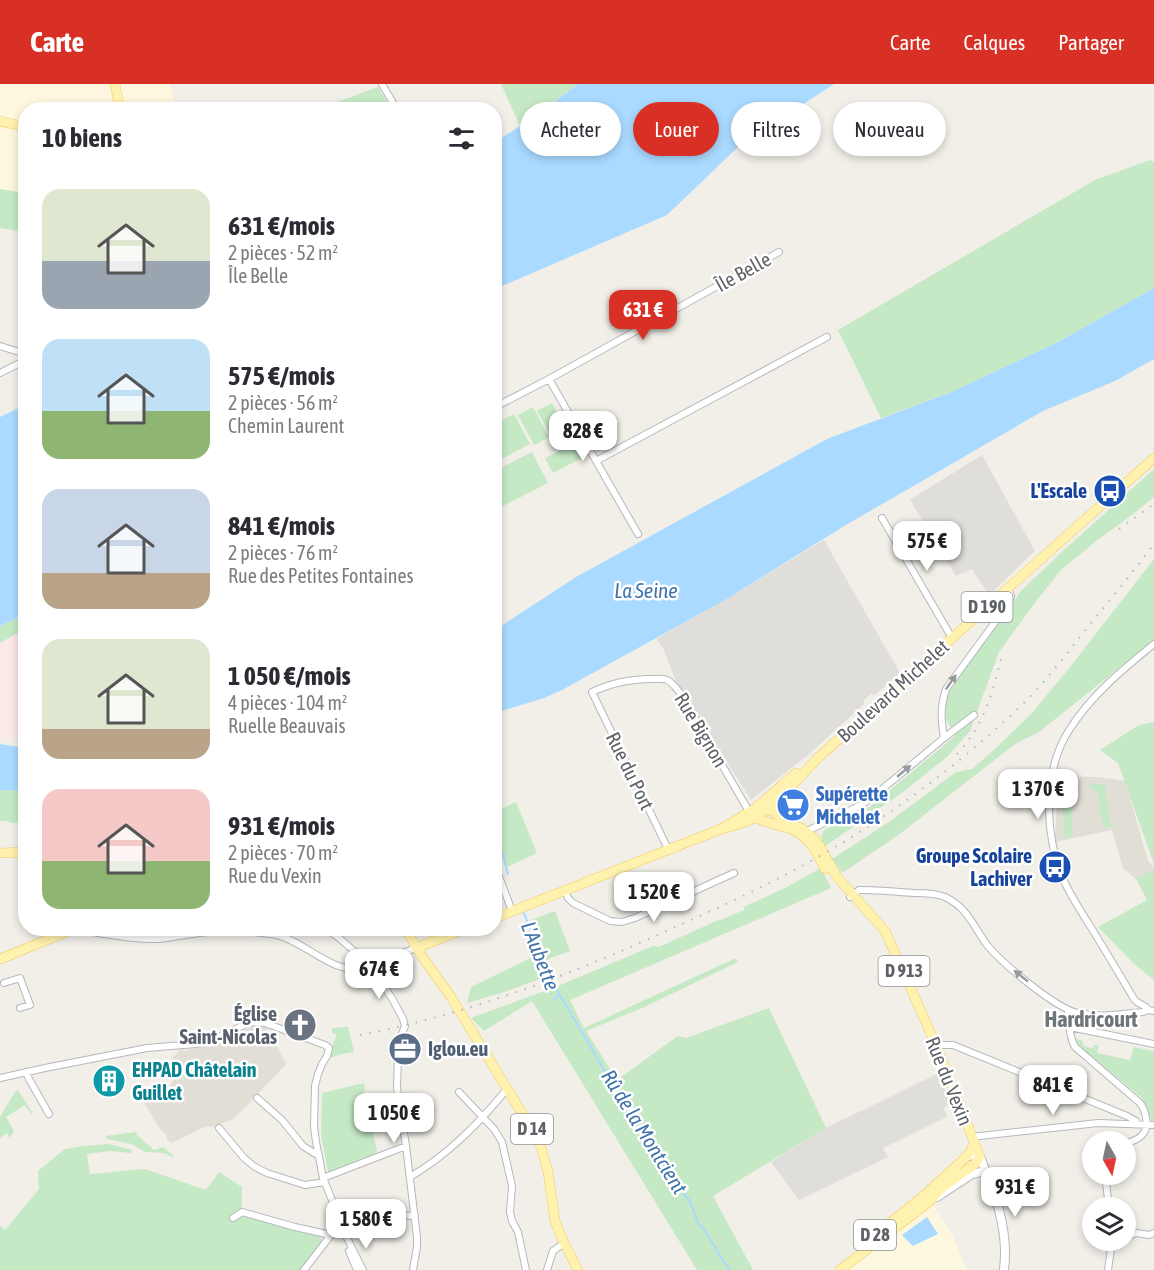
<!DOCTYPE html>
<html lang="fr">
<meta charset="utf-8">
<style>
body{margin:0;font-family:"Asap Condensed",sans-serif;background:#f2f2f3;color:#2b2b33;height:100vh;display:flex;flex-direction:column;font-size:22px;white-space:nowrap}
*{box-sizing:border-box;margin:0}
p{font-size:20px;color:#7c7c81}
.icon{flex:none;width:33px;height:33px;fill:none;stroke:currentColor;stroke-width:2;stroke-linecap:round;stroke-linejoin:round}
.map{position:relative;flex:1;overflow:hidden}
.side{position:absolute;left:18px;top:18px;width:484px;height:834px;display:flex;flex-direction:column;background:#fff;border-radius:24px;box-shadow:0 3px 9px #0003}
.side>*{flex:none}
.guide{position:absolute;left:520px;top:18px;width:543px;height:54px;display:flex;gap:12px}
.needle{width:39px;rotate:171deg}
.fabs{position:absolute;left:1082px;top:1047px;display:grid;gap:12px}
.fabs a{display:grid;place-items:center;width:54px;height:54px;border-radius:50%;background:#fff;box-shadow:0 3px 9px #0003;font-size:30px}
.price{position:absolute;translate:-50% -51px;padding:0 14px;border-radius:12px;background:#fff;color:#222;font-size:20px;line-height:39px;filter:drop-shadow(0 2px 3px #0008)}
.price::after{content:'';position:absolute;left:50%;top:36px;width:18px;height:14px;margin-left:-9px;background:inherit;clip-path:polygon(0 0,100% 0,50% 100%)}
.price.on{background:#d93025;color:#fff}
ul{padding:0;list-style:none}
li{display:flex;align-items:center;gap:18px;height:150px;padding:0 24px}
li span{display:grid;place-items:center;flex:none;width:168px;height:120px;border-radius:18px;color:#555}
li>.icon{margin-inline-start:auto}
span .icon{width:72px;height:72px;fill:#fffc;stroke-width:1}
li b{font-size:26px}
h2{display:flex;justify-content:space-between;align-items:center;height:72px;padding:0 24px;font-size:26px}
.tag{padding:0 21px;border-radius:27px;background:#fff;box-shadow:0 3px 9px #0003;font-size:21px;line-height:54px}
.tag.on{background:#d93025;color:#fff}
header{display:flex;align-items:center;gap:36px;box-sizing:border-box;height:84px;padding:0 30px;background:#d93025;color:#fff}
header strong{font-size:28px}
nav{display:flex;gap:33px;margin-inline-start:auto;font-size:21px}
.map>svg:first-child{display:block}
</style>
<header>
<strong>Carte</strong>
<nav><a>Carte</a><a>Calques</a><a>Partager</a></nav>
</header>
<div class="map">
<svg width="1154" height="1186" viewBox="0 0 1154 1186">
<rect width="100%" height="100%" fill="#f1efe8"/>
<path fill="#fef7e0" d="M0 0H169L177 25 26 26 25 109 0 105Z
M928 1112 950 1146 967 1186H833Z"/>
<path fill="#e0deda" d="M982 371 1035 467 989 511 972 485 956 492 910 416Z
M824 456 900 589 875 611 871 610 864 616V620L808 671 751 716 677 600 663 564 656 555 725 516Z
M939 989 950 1019 944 1024 947 1033 883 1064 888 1073 799 1116 771 1078 826 1044Z"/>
<path fill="#e1ded6" d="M1058 692 1098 693 1125 697 1148 777 1154 783V785L1136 795 1123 784 1112 746 1055 758Z
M254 942 266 943 286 980 235 1034 217 1042 204 1043 172 1059 167 1055V1052L158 1042 142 1015 151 1014 150 1006 169 1003 174 995 171 975 179 967V965L187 967 192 963 218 958 244 945Z"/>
<path fill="#fce8e6" d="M25 545V657H15L0 654V559Z"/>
<path fill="#c5e8c5" d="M501 0H578L520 42Z
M378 3 391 25H318Z
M1150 76 1154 78V204L1060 257 954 307 881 334 838 246 1095 96Z
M0 105 25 109V148L0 144Z
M552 319 567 348 553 356 537 327Z
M533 323 549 353 534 361 518 331Z
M514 330 530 360 500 376 495 366V340Z
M576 358 584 373 553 389 545 374Z
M532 368 548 399 501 423 495 410V387Z
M1154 385V413L1128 434 1096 457 1060 487 1037 516 999 568 970 647 947 673 903 708 824 763 821 754 824 746 871 722 955 652 946 635V613L959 593 1021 507 1063 467Z
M1154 475V556L1039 648 1015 660 897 752 842 789 832 775 889 738 956 688 972 685 994 666 1033 628 1070 583Z
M25 530V545L0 559V542Z
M1154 638V780L1118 679 1100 666 1139 641Z
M1088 699 1105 701 1110 737 1114 742 1105 744 1101 732 1099 731V716L1097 706H1092Z
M1074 702V721H1072L1073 753 1065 754C1064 738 1057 710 1074 702Z
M0 706 25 707V738L12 739 6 737H0Z
M516 718 537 769 507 783 495 757V728Z
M821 784 831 804 570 916 584 944 736 874 738 878 642 924 586 947 617 996 678 952 686 954 769 924 826 1044 713 1112 753 1186H697L532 917 484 947 471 934 558 902 653 862 659 863 716 837 723 835 744 826V823L785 804Z
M1154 785V896L1134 880 1098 843 1147 816 1136 795Z
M555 827 570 867 548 875 547 883 548 892 501 909 467 919 471 903 545 867 531 836Z
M348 943 354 968 341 970 331 974 330 967 337 950 332 949V944Z
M1076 955 1083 957V961L1089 964V963L1093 964 1094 961H1098L1097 969 1130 976 1134 963 1154 967V1034L1153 1039C1148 1034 1149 1022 1141 1013L1078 961Z
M364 999C366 1022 373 1045 377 1069L328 1088 321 1051 322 1009Z
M18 1006 33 1030 32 1031 25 1021 6 1033 14 1047 10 1054 7 1049 0 1054V1033L15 1008Z
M136 1048 137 1051 154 1066 163 1063 174 1072 173 1073 164 1069 145 1068 132 1060 107 1055 106 1052Z
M109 1060 132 1066 131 1069 110 1067 87 1070 90 1090 145 1085 206 1106 219 1088 242 1103V1131L320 1151 323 1159 302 1186H0V1141L5 1146 39 1105 38 1087 65 1065 84 1062Z"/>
<path fill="#aadaff" d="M578 0H834L738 63 667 131 495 205V58L530 36Z
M1154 204V275L1115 297 1043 327 846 441 725 516 562 606 544 614 495 629V546L576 493 827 355 954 307 1060 257Z
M25 321V530L0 542V333Z
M0 660 25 664V707L0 706Z
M927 1133 938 1150 913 1162 902 1151Z"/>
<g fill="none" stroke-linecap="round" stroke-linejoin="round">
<path stroke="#aadaff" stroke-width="2" d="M495 744 508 790
M523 827 553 899 617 1008 677 1102 690 1117 698 1139 705 1147 729 1186
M554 916 559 910"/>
<g stroke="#b5b8bc" stroke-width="8">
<path id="street" d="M382 0 397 26
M0 262 26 270
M0 289 26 276
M549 295 638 450
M495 323 549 295 779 168
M596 377 827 253
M882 434 952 554
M944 654C941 634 940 624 946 605L1009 519 1011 512 1008 504
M803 749 861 721 875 711 944 654 974 631
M668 765 592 608C612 599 626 596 648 595 654 595 661 594 667 596 673 599 676 604 680 609L750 729
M495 782 512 827
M565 806 568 814 573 819 610 837 622 838 635 834 734 789
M850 813 859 806H863C880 806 897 808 914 809 924 809 936 809 945 813 967 823 974 843 987 861 1002 879 1056 925 1078 929 1100 934 1121 930 1143 928L1148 926 1154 927
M89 844 93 848 98 849C118 852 138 856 158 855 171 854 185 851 199 849 219 846 256 847 277 851 306 858 329 888 361 885L416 864
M324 844 338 853 370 881 393 916 403 935 405 942 401 952 398 972 397 1004 406 1062 417 1153V1163L413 1186
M132 854V844
M4 899 20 894 30 921 20 924
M1068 926C1068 936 1070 955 1075 963L1140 1019C1146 1027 1150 1043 1142 1051 1138 1056 1130 1058 1125 1060
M1148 926 1146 923 1137 918 1134 915C1120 891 1106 868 1092 845 1082 829 1072 814 1064 797 1045 753 1042 690 1068 648 1090 612 1122 586 1154 560
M1070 943 1154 960
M936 961H953L1127 1032 1136 1037V1040
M26 988 29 995 49 1030
M0 994 45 984 147 964 196 960 223 951 250 938 265 939 325 961 329 964 327 972 322 980 318 990 315 1002 314 1043 316 1058 323 1094 334 1121 339 1138 363 1186
M459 1008 494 1045 502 1058 512 1102 510 1128 512 1137 518 1148 526 1186
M257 1014 282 1036 303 1062 319 1072
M219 1044 244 1074 255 1083 267 1089 305 1101 325 1098
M971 1053 1098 1039 1154 1041
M1105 1090 1109 1124
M410 1093C449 1070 479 1039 507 1005
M323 1094 406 1062
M233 1134 242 1128 295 1143 331 1151
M339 1138 381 1130 415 1132
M1125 1153 1137 1149 1149 1151 1154 1149
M349 1167 357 1186
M304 1186 331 1151 342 1146
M547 1186 553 1167 564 1159
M1108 1186 1112 1158 1116 1156"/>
</g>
<g stroke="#b6babf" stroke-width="10">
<path id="secondary" d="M968 1072 973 1071 980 1073C995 1110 1009 1145 1004 1186
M937 1113 972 1090 986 1087"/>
</g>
<g stroke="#f2c960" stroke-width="10">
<path id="primary" d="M115 0 120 26
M0 37 26 43
M756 724 773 727 781 736 801 744 813 753 821 764 837 793 885 847 936 961 980 1073 975 1080 943 1103 929 1118 840 1186
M754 734C764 736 768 739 777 741 782 743 787 743 791 745 809 752 817 769 825 785
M721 745C732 742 742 740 752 735 776 722 801 691 820 672L1154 374
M0 769 26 768
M495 834 721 745 756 724 796 689
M405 844 421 871 451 913 533 1047 541 1063 548 1088 555 1137 564 1159 578 1186
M416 864 467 844
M0 875 76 844
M867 1157 920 1115 962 1077 971 1067 974 1059"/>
</g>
<use href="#street" stroke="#fff" stroke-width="6"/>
<use href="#secondary" stroke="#fff" stroke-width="8"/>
<use href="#primary" stroke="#fff2af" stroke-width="9"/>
<path stroke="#b6b7b8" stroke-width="2" stroke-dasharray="1.5 8" stroke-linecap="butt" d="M1119 445 1154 420
M957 670C986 639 992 608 1003 568
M360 951C469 930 573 890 673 844 715 825 758 806 798 784 880 740 956 684 1023 620 1047 596 1067 569 1088 543 1110 516 1133 488 1154 460"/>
</g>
<defs><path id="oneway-solid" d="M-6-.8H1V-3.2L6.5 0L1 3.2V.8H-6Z" transform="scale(1.5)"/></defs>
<g fill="#979a9d">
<use href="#oneway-solid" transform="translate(951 598) rotate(-55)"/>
<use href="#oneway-solid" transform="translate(904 687) rotate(-40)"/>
<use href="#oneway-solid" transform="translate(1021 892) rotate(-141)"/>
</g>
<defs>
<g id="bus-disc" transform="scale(1.725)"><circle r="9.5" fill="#1a4fb4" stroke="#fff"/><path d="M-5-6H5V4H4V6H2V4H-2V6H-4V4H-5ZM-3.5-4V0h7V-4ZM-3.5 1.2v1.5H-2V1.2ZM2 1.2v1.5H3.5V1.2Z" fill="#fff"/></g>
<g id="supermarket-disc" transform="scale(1.725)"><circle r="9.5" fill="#3f7fe0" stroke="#fff"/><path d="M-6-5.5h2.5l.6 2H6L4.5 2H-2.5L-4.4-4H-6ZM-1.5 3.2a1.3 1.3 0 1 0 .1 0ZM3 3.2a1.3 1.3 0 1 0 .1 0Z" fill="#fff"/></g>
<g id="church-disc" transform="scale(1.725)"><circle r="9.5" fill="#6b7280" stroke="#fff"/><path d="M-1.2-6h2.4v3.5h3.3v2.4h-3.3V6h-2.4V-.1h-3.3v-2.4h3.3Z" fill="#fff"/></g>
<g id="office-disc" transform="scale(1.725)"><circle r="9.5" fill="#5c6f8a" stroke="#fff"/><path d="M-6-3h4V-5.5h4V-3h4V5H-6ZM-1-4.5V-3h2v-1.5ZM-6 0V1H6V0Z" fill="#fff"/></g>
<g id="building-disc" transform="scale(1.725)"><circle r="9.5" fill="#0f9aa8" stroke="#fff"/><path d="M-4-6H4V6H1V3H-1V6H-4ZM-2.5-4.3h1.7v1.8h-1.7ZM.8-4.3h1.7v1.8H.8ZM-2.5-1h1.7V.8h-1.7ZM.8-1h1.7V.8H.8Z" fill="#fff"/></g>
</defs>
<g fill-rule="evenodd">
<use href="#bus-disc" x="1110" y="407"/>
<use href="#supermarket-disc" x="793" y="721"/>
<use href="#bus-disc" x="1055" y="783"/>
<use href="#church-disc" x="300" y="941"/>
<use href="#office-disc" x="405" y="965"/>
<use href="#building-disc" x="109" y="997"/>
</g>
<g text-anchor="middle" stroke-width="5" stroke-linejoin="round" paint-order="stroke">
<g fill="#fff" stroke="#8f9295" stroke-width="1.5">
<rect x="961.5" y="508" width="51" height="30" rx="4.5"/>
<rect x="878.5" y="872" width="51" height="30" rx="4.5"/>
<rect x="511" y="1030" width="42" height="30" rx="4.5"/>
<rect x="854" y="1136" width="42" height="30" rx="4.5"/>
</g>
<g font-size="18" font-weight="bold" fill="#5f6368">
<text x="987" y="529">D 190</text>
<text x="904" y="893">D 913</text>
<text x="532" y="1051">D 14</text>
<text x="875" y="1157">D 28</text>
</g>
<g font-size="20" fill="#5f6368" stroke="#fff">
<text transform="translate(743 188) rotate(-29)" y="7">Île Belle</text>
<text transform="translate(893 607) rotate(-42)" y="7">Boulevard Michelet</text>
<text transform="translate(701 646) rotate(59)" y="7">Rue Bignon</text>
<text transform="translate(630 687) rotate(64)" y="7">Rue du Port</text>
<text transform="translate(949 997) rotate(68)" y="7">Rue du Vexin</text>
</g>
<g font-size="20" font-weight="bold" fill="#164399" stroke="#fff" text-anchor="end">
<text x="1087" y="414">L'Escale</text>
<text x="1032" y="779">Groupe Scolaire<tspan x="1032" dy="23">Lachiver</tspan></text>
</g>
<g font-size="20" font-weight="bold" fill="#366cbe" stroke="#fff" text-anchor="start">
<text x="816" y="717">Supérette<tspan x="816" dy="23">Michelet</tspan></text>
</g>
<g font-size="20" font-weight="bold" fill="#5b616d" stroke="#fff" text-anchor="end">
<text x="277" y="937">Église<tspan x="277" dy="23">Saint-Nicolas</tspan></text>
</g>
<g font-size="20" font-weight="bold" fill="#4e5e75" stroke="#fff" text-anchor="start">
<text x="428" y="972">Iglou.eu</text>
</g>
<g font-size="20" font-weight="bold" fill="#0d838f" stroke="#fff" text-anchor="start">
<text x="132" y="993">EHPAD Châtelain<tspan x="132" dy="23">Guillet</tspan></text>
</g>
<g font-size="21" font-style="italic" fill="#4174aa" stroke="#fff">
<text x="646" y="514">La Seine</text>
<text transform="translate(540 872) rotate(69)" y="7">L'Aubette</text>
<text transform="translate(644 1048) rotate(58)" y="7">Rû de la Montcient</text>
</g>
<g font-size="22" font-weight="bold" fill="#70757a" stroke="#fff">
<text x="1091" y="943">Hardricourt</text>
</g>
</g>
</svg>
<div class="fabs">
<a><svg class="needle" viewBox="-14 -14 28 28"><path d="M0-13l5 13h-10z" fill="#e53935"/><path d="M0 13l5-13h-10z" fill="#7c7c81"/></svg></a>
<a><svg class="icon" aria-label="layers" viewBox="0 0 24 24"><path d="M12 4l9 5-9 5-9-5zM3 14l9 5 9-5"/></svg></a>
</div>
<b class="price on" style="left:643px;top:257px">631 €</b>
<b class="price" style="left:583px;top:378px">828 €</b>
<b class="price" style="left:927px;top:488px">575 €</b>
<b class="price" style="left:1038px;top:736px">1 370 €</b>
<b class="price" style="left:654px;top:839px">1 520 €</b>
<b class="price" style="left:379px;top:916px">674 €</b>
<b class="price" style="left:1053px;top:1032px">841 €</b>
<b class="price" style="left:394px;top:1060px">1 050 €</b>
<b class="price" style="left:1015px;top:1134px">931 €</b>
<b class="price" style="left:366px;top:1166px">1 580 €</b>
<div class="guide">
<a class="tag">Acheter</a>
<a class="tag on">Louer</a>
<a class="tag">Filtres</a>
<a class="tag">Nouveau</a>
</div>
<section class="side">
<h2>10 biens<svg class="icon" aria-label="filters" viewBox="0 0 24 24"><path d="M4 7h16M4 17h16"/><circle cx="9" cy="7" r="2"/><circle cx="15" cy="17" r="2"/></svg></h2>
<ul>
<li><span style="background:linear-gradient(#dfe7d0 60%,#9aa5b1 0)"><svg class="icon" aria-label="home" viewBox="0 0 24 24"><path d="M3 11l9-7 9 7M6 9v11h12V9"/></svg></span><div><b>631 €/mois</b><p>2 pièces · 52 m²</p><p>Île Belle</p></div></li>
<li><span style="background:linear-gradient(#bfe0f5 60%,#8fb573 0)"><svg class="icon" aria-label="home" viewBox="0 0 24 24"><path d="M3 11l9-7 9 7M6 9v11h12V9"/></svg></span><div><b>575 €/mois</b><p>2 pièces · 56 m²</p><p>Chemin Laurent</p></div></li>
<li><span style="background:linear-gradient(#c9d6e8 70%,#b9a48a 0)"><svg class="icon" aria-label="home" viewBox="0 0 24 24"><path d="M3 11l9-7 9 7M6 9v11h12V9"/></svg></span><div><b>841 €/mois</b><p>2 pièces · 76 m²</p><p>Rue des Petites Fontaines</p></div></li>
<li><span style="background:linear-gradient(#dfe7d0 75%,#b9a48a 0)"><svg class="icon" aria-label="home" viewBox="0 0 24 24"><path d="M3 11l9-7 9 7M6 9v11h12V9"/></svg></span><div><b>1 050 €/mois</b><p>4 pièces · 104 m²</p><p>Ruelle Beauvais</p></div></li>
<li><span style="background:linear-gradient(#f6c9c9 60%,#8fb573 0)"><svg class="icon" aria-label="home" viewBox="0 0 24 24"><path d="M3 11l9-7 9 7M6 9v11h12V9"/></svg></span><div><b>931 €/mois</b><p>2 pièces · 70 m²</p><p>Rue du Vexin</p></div></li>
</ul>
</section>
</div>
